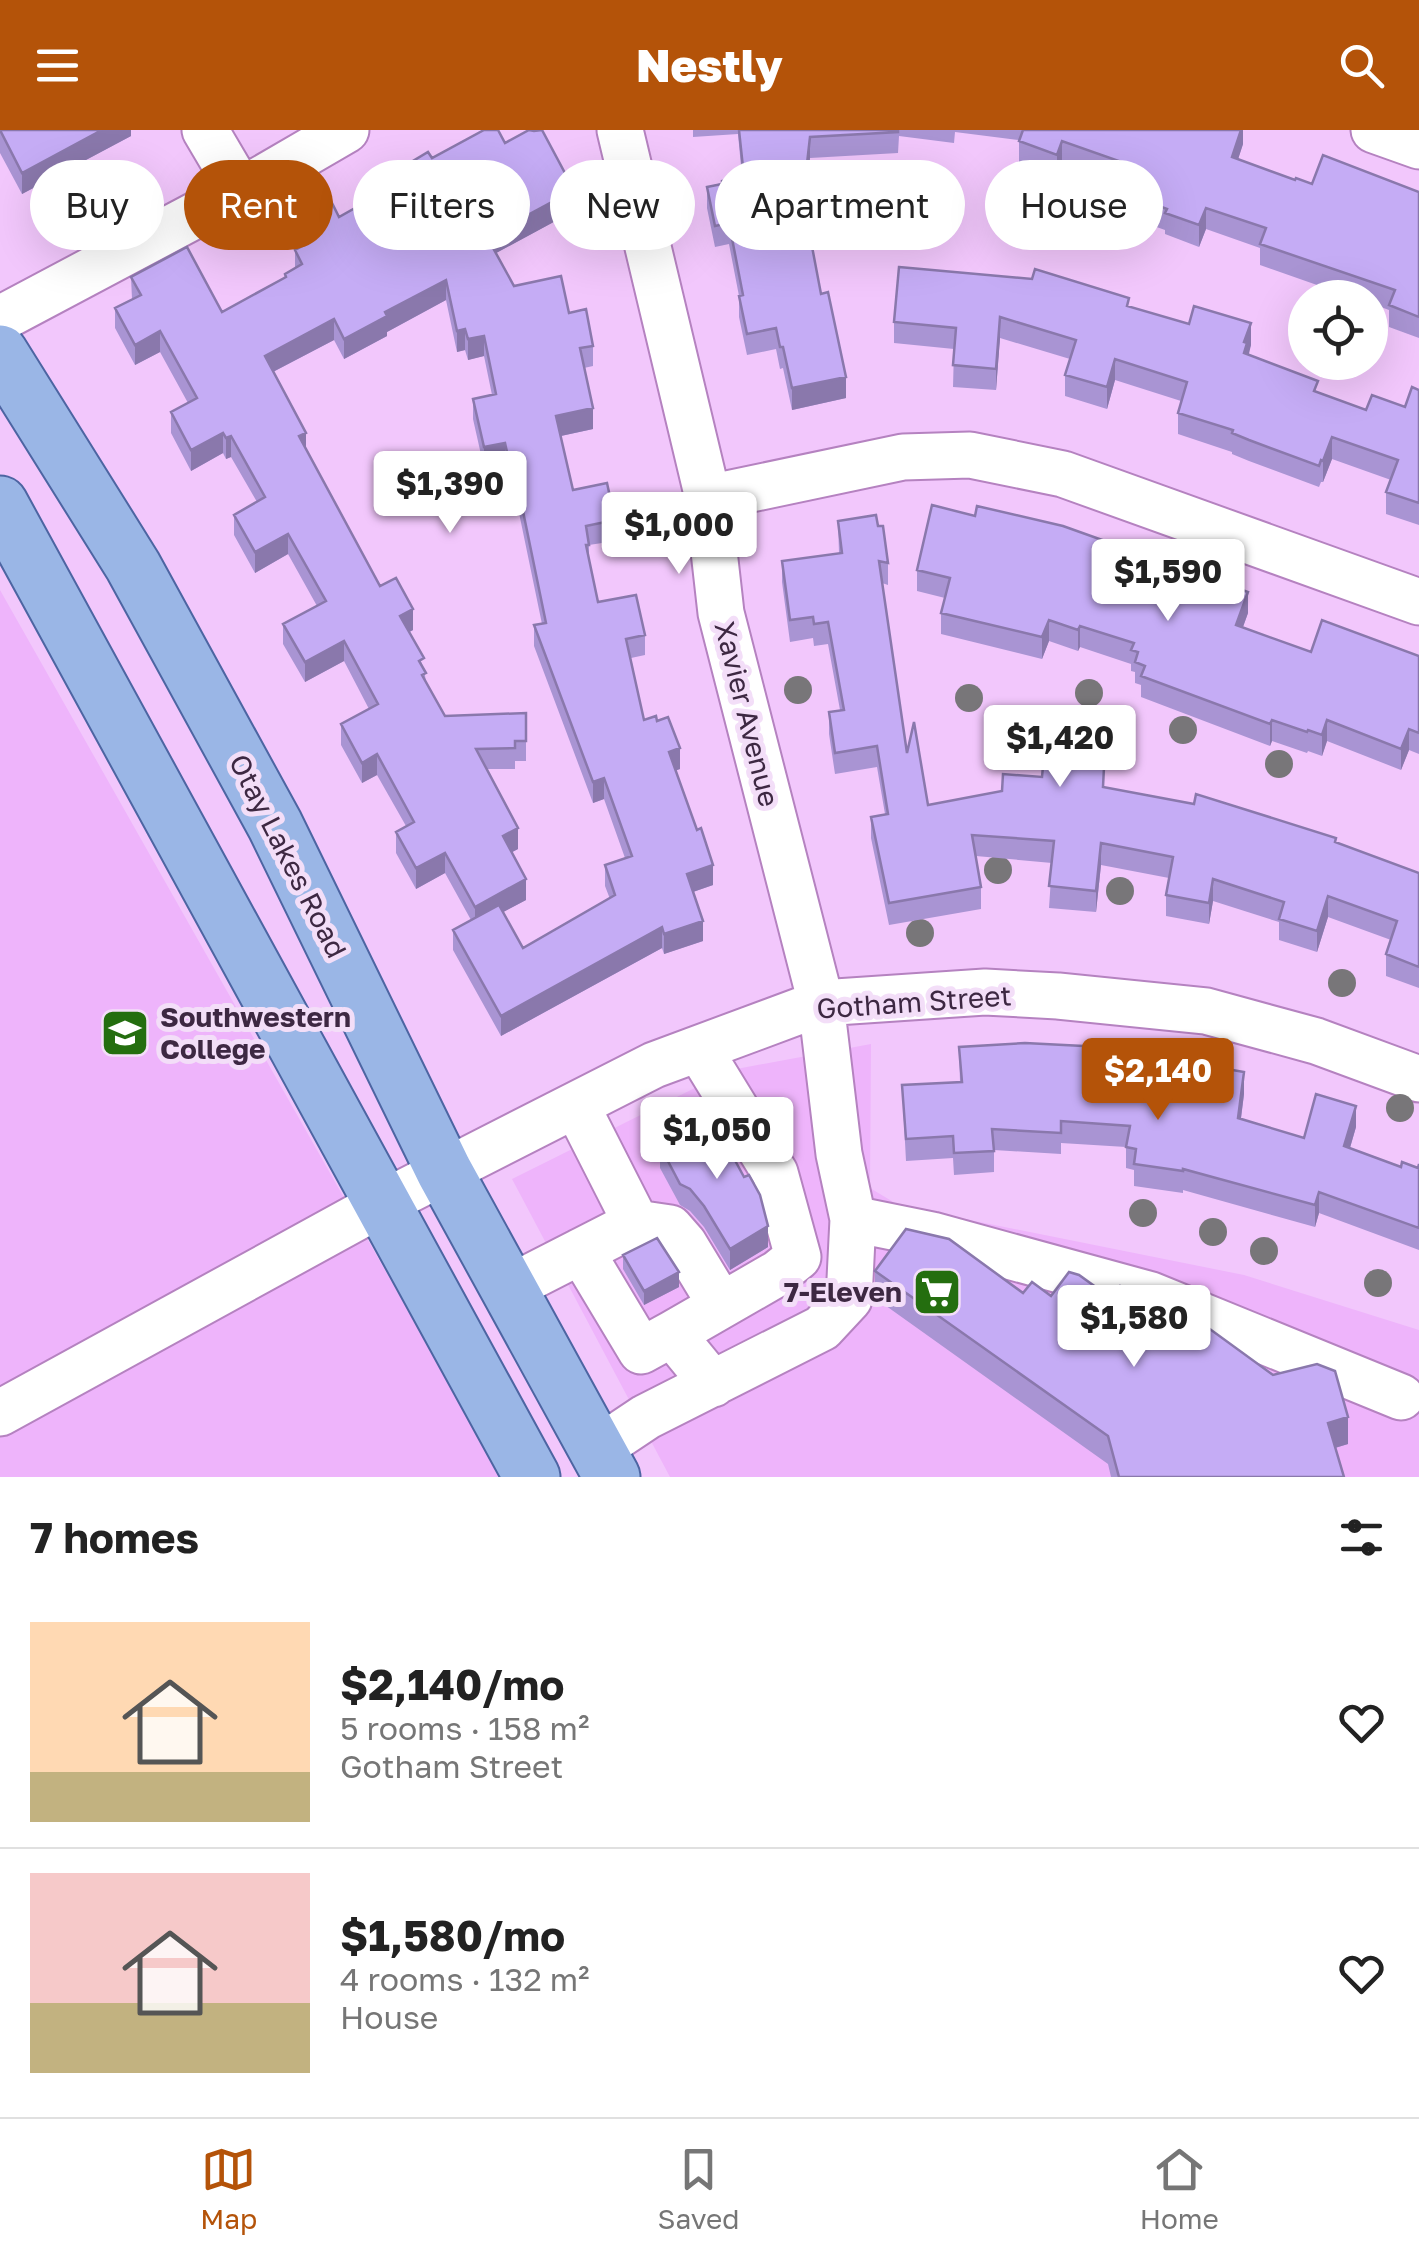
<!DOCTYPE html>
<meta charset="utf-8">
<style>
body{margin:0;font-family:"Golos Text",sans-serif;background:#f2f2f2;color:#222;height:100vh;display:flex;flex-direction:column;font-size:38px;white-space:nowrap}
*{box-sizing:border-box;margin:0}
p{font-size:32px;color:#767676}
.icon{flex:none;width:55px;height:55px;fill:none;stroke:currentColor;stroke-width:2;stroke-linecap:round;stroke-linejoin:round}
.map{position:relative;height:1347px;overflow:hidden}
.details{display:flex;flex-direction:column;background:#fff;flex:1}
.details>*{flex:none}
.top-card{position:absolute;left:30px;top:30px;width:1360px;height:90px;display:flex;gap:20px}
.tools{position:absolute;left:1288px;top:150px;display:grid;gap:20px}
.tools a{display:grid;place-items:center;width:100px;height:100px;border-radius:50%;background:#fff;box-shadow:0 10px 40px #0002;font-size:50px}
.price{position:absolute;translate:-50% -85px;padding:0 22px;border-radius:10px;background:#fff;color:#222;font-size:32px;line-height:65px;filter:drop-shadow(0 2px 5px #0008)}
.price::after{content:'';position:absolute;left:50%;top:60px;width:30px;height:22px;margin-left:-15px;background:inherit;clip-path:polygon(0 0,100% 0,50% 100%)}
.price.selected{background:#b45309;color:#fff}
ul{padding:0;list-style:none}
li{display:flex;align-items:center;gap:30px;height:250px;padding:0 30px}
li+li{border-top:2px solid #e0e0e0}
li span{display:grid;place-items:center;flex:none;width:280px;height:200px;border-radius:0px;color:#555}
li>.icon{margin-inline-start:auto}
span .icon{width:120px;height:120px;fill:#fffc;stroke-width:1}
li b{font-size:42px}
h2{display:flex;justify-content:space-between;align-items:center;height:120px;padding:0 30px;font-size:42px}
.chip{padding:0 35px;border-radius:45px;background:#fff;box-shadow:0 10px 40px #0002;font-size:35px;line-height:90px}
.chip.selected{background:#b45309;color:#fff}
header{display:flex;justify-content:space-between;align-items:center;height:130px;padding:0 30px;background:#b45309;color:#fff;font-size:45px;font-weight:800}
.tabs{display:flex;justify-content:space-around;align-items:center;height:140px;border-top:2px solid #e0e0e0;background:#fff;font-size:28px;color:#767676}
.tabs a{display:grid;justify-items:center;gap:5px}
.tabs .selected{color:#b45309}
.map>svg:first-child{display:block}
</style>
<header><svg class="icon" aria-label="menu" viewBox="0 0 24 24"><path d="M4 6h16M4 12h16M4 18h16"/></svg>Nestly<svg class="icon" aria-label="search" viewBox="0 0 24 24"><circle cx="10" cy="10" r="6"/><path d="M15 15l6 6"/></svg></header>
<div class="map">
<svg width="1419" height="1347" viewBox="0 0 1419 1347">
<rect width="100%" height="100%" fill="#f2c7fc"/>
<path fill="#eeb4fb" d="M0 460 502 1347H0Z
M871 914 870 1058 900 1076 1244 1145 1419 1200V1347H670L512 1049 731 940Z"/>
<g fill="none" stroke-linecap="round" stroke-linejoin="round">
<g stroke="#b582c0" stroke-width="49">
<path id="minor" d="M205 0 241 61
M1374 0 1419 16
M0 189 241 61 346 0
M708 368 903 327 970 325 1063 344 1419 472
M699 919 775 1043 798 1127 778 1143 672 1204 713 1254
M853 1089 932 1105 1151 1165 1401 1267
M636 1093 670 1098 684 1114 721 1175
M581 1121 641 1221 672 1204
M509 1158 636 1093 576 975
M0 1283 381 1074 654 935 821 873 985 862 1058 866 1206 881 1316 911 1419 949
M598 1319 646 1287 822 1198 849 1169 853 1089 839 1024 821 873 721 483 708 368 620 0"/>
</g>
<g stroke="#4d65a2" stroke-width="59">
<path id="major" d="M0 223 133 436 275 695 444 1041 612 1347
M0 374C179 698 353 1024 532 1347"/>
</g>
<use href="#minor" stroke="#fff" stroke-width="45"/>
<use href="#major" stroke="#9ab6e6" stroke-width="55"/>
</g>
<g fill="#787679">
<circle cx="798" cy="560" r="14"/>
<circle cx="1089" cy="563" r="14"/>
<circle cx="969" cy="568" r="14"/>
<circle cx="1183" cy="600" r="14"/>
<circle cx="1038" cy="618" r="14"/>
<circle cx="1279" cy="634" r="14"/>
<circle cx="998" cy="740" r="14"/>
<circle cx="1120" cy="761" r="14"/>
<circle cx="920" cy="803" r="14"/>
<circle cx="1342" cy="853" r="14"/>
<circle cx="1400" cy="978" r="14"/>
<circle cx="1143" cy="1083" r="14"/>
<circle cx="1213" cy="1102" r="14"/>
<circle cx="1264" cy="1121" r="14"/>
<circle cx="1378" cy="1153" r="14"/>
</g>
<path fill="#a994d3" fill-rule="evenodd" d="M0 0H131V6L22 64 0 23Z
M693 0H1243V14L1238 29 1295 50 1312 54 1419 62V208L1389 197V180L1370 173V168H1354L1260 135V118L1206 99 1199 117 1165 104V100L1123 85V63L1126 55 1062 32 1057 46 1019 32V10L955 2 954 13 899 6 898 23 810 28 805 77 821 164 846 268 792 280 783 238 780 239 776 219 747 225 739 187V166L729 114 715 117 707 78V57L742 47 738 4 693 7Z
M505 13 574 81 496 123 514 156 569 183 593 216V236L584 238 593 299 561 306 573 360 615 390V411L589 415V431L598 472 645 505V525L631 528 644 590 680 639 676 640 713 755 693 762 703 811 664 824 662 818 501 906 453 820V800L471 790 445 743 416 759 396 723V702L406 696 377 645 362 653 341 615V594L369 579 344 531 305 552 283 514V494L317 476 288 424 255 443 234 405V385L257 372 231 327 226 329 223 323 191 341 171 303V282L188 273 160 222 135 235 115 198V178L132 169 131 147 222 182 285 148V144L295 139V120L302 117 299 111V91L339 87 388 60V46L432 28ZM446 170 457 222 465 220 468 230 484 226 492 265 473 269V289L484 338 505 333 515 378H518L542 494 534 495V516L593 673 604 669 625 728 605 735V756L610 769 523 818 503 782 526 770 512 722 518 719 487 639H515V631H526V583L445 586 426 552 424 539 409 502 413 500 380 456 306 319 273 242 334 210 344 229 387 206V202Z
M1129 176 1251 215 1247 225 1318 263 1366 280 1405 277 1419 260V395L1386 384V362L1391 350 1332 329 1323 352H1321L1319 357 1249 331 1232 324V322L1178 304V283L1181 271 1115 250 1107 279 1065 266V245L1070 229 1000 208 996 260 953 257 954 219 894 213V192Z
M838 391 888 433V455L882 453 907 623 928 675 1002 661 1088 632 1104 657 1336 712 1419 743V858L1386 846V824L1391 810 1328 787 1317 822 1279 810V792L1213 771 1209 794 1166 786V765L1169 748 1101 735 1096 782 1049 778 1052 733 976 726 981 757V779L889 795 871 708V687L885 684 877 637 835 644 829 604V582L840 580 828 514 814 516 813 508 790 512 782 452V431L839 423Z
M917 440 1248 483 1243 497 1311 522 1419 526V624L1409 620 1401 640 1327 611 1322 626 1308 621 1307 623 1272 611 1270 616 1141 567V555L1135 553V542L1131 541V534L1080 517 1078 521 1049 511 1042 529 941 504V483L945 468 917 461Z
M959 917 1122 940 1244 964 1241 989 1304 1008 1356 997 1350 1018 1401 1037 1418 1038 1419 1034V1120L1319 1083 1315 1097 1183 1060V1063L1134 1056V1040L1126 1038V1017L1061 1013V1024L994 1020V1042L954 1045 953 1028 906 1031 902 955 960 952Z
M660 1016 768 1117 730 1140 704 1097 690 1081 680 1075 660 1038Z
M623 1125 679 1157 644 1175 623 1139Z
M875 1141 1023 1163 1111 1168 1348 1314 1335 1318 1344 1347H1111L1108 1334 875 1168Z"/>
<path fill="#8a78ac" d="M102 0H131V6L22 64V43Z
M1241 0H1243V14L1232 48V27Z
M810 7V28L803 90V69Z
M1062 11V32L1057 46V25Z
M574 60V81L487 128V107Z
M1206 78V99L1199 117V95Z
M446 150V170L387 202V206L344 229V209L385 182Z
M1000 187V208L996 260V239Z
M334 189V210L265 246V226Z
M1251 193V215L1244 245V212Z
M465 199V220L457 222V201Z
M160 201V222L135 235V215Z
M484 206V226L468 230V209Z
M1115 229V250L1107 279V257Z
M846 247V268L792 280V258Z
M593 278V299L556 307V286Z
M223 303V323L191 341V320Z
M306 303V323L299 306Z
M231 306V327L226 329V308Z
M1332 307V329L1323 352V331Z
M505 313V333L484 338V317Z
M518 357V378H515V358Z
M288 404V424L255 443V422Z
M1248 462V483L1236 516V495Z
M413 479V500L400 507V486Z
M1049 490V511L1042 529V507Z
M1080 496V517L1078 521V500Z
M344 511V531L305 552V532Z
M1272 590V611L1270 616V594Z
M1327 590V611L1322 626V605Z
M1409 599V620L1401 640V619Z
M680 618V639L669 643V622Z
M377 624V645L362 653V633Z
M604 648V669L593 673V652Z
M518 698V719L503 727V706Z
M1101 713V735L1096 782V761Z
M445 723V743L416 759V738Z
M713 735V755L687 764V744Z
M526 749V770L475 797V777Z
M1213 749V771L1209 794V773Z
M1328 766V787L1317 822V801Z
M703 791V811L664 824V804Z
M662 797V818L501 906V886Z
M1244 942V964L1238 1010V988Z
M1356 976V997L1344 1038V1016Z
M1319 1062V1083L1315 1097V1075Z
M768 1096V1117L730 1140V1119Z
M679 1142V1157L644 1175V1161Z
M1348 1287V1314L1328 1320V1293Z"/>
<path fill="#c5acf5" stroke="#8a78ac" stroke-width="2.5" d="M0 0H102L22 43Z
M484 0H498L505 13 529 0 534 1 542 0 574 60 487 107 514 156 561 146 569 183 586 179 593 216 580 218 593 278 556 286 573 360 607 353 615 390 586 396 589 415H586L598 472 636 465 645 505 626 509 644 590 656 586 657 591 668 587 680 618 669 622 697 700 701 698 713 735 687 744 703 791 664 804 662 797 501 886 453 800 499 775 523 818 615 765 605 735 632 726 604 648 593 652 534 495 546 493 518 357 515 358 505 313 484 317 473 269 496 264 484 206 468 209 465 199 457 201 446 150 385 182 387 186 344 209 334 189 265 226 306 303 299 306 380 456 396 448 413 479 400 486 424 528 419 531 426 543 422 545 445 586 526 583V611H515V618L476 619 518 698 503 706 526 749 475 777 445 723 416 738 396 702 414 692 377 624 362 633 341 594 378 574 344 511 305 532 283 494 326 471 288 404 255 422 234 385 265 367 231 306 226 308 223 303 191 320 171 282 197 268 160 201 135 215 115 178 141 165 131 147 187 117 222 182 286 147 285 144 302 134 295 120 310 112 299 91 332 73 339 87 394 56 388 46 428 22 432 28Z
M739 0H898V2L810 7 803 69 821 164 828 162 846 247 792 258 783 217H780L776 198 747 204 739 166 743 165 729 93 715 96 707 57 722 54V51L744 47Z
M1023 0H1241L1232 27 1295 50 1296 48 1312 54 1323 25 1419 62V187L1389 175 1395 160 1260 114 1266 98 1206 78 1199 95 1165 83 1167 79 1123 63 1133 36 1062 11 1057 25 1019 11Z
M899 137 1032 149 1035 139 1129 168 1127 176 1189 194 1194 176 1251 193 1244 212 1247 213 1244 223 1318 251 1314 261 1366 280 1372 265 1405 277 1412 257 1419 260V373L1386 362 1398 330 1332 307 1323 331 1321 330 1319 336 1249 310 1232 303 1233 300 1178 283 1187 252 1115 229 1107 257 1065 245 1076 210 1000 187 996 239 953 235 956 198 894 192Z
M932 375 975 386 977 376 1063 396 1248 462 1236 495 1311 522 1322 490 1419 526V603L1409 599 1401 619 1327 590 1322 605 1308 600 1307 602 1272 590 1270 594 1141 546 1145 536 1135 532 1138 522 1131 520 1134 513 1080 496 1078 500 1049 490 1042 507 941 483 950 448 917 440Z
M876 385 878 396H883L888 433 879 431 907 623 914 592 928 675 1002 661 1003 644 1042 647 1045 615 1088 619 1086 632H1091V636L1104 637 1103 657 1194 674 1196 664 1336 708 1335 712 1419 743V837L1386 824 1397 791 1328 766 1317 801 1279 789 1284 772 1213 749 1209 773 1166 765 1173 727 1101 713 1096 761 1049 756 1054 711 972 705 981 757 889 773 871 687 888 684 877 616 835 623 829 582 844 580 828 492 814 494 813 487 790 490 782 431 842 423 838 391Z
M1025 913 1122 918 1121 940 1201 953 1204 935 1244 942 1238 988 1304 1008 1316 964 1356 976 1344 1016 1401 1037 1402 1032 1418 1038 1419 1034V1098L1319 1062 1315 1075 1183 1039V1041L1134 1034 1136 1019 1126 1017 1130 996 1061 991V1003L992 999 994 1021 954 1023 953 1006 906 1009 902 955 962 952 959 917Z
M712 988 744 1047 749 1045 760 1065 768 1096 730 1119 704 1076 690 1059 680 1054 660 1016Z
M906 1099 949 1109 1023 1163 1032 1152 1051 1166 1069 1142 1079 1145 1111 1168 1120 1156 1143 1162 1181 1178 1273 1245 1317 1234 1335 1241 1348 1287 1328 1293 1344 1347H1119L1108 1306 875 1141Z
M657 1108 679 1142 644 1161 623 1125Z"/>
<defs>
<g id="university-square" transform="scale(2.5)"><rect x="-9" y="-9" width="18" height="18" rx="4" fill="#246e0f" stroke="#f3def8"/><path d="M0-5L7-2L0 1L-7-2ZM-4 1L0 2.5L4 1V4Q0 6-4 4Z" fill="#fff"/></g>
<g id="supermarket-square" transform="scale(2.5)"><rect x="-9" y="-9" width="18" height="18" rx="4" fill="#246e0f" stroke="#f3def8"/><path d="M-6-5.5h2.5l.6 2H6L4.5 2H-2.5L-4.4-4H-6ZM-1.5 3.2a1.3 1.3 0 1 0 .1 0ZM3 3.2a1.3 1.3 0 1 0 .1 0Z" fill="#fff"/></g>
</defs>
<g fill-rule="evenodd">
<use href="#university-square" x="125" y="903"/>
<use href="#supermarket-square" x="937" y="1162"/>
</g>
<g text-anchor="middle" stroke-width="10" stroke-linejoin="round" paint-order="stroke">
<g font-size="28" fill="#3d2842" stroke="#f3def8">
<text transform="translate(747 584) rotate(76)" y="10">Xavier Avenue</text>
<text transform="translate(288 726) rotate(63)" y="10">Otay Lakes Road</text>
<text transform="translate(914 872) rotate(-4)" y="10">Gotham Street</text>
</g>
<g font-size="28" font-weight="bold" fill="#3d2842" stroke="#f3def8" text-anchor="start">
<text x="160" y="897">Southwestern<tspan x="160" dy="32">College</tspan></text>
<text x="902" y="1172" text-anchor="end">7-Eleven</text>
</g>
</g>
</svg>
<div class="tools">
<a><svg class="icon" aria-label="locate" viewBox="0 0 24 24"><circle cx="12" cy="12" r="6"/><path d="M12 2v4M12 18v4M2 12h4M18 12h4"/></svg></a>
</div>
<b class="price" style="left:450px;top:406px">$1,390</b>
<b class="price" style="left:679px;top:447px">$1,000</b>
<b class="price" style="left:1168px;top:494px">$1,590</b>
<b class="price" style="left:1060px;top:660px">$1,420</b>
<b class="price selected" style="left:1158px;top:993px">$2,140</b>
<b class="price" style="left:717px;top:1052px">$1,050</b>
<b class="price" style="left:1134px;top:1240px">$1,580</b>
<div class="top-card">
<a class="chip">Buy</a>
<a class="chip selected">Rent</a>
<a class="chip">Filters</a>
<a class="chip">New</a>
<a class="chip">Apartment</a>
<a class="chip">House</a>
</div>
</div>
<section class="details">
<h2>7 homes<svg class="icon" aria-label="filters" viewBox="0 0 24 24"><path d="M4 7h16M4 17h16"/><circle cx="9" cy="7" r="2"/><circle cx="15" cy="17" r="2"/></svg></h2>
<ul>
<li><span style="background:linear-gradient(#ffd9b3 75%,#c2b280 0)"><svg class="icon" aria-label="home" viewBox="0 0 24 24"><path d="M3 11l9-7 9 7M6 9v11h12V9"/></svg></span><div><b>$2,140/mo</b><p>5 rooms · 158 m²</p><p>Gotham Street</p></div><svg class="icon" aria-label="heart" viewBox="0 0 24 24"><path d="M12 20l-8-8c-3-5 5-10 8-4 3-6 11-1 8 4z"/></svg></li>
<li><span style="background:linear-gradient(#f6c9c9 65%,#c2b280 0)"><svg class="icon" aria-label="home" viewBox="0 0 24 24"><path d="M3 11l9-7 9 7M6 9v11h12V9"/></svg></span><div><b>$1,580/mo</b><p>4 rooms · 132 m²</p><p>House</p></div><svg class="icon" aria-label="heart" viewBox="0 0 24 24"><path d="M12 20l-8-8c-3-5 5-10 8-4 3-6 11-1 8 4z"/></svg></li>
</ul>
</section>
<nav class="tabs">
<a class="selected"><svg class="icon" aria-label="map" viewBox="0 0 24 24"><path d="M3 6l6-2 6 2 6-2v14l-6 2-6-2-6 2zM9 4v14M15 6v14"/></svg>Map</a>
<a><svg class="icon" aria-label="saved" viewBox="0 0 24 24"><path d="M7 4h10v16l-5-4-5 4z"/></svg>Saved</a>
<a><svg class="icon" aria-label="home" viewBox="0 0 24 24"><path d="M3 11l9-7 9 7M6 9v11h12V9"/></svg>Home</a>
</nav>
